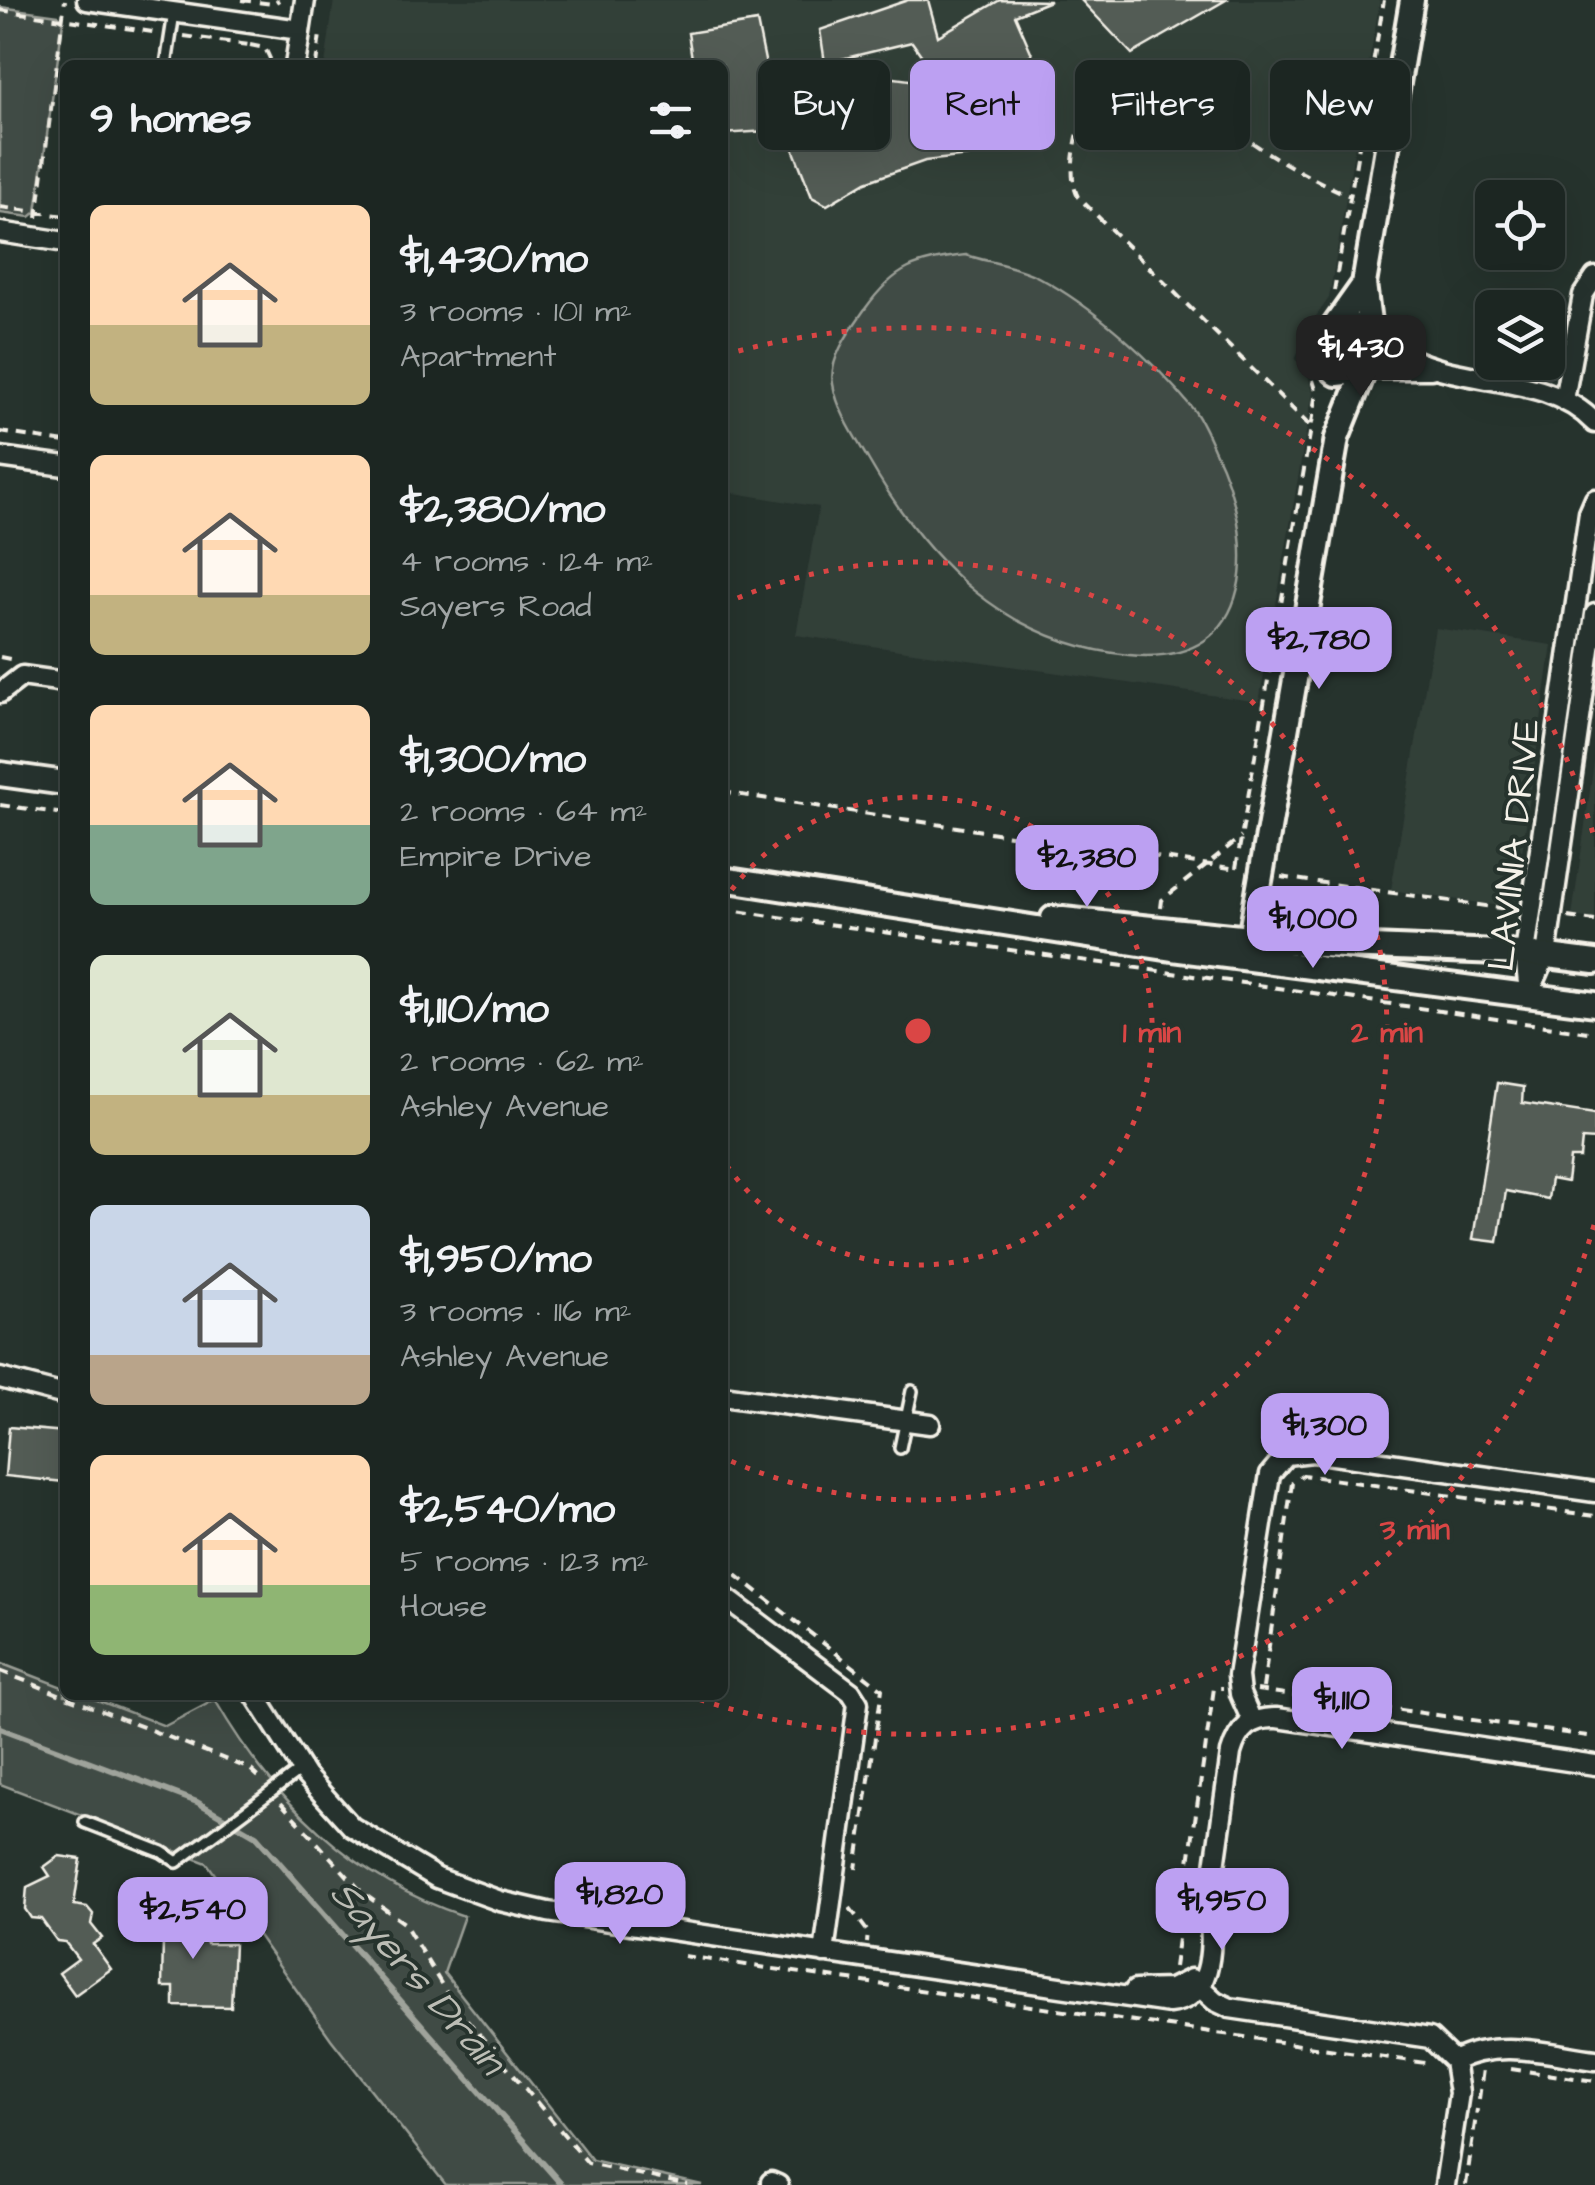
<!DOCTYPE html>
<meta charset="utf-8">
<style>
body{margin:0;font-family:"Architects Daughter",sans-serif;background:#252e2a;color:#f1f3f6;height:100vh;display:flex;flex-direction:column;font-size:38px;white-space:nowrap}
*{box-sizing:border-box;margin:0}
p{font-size:32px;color:#a0a5a5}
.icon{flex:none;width:55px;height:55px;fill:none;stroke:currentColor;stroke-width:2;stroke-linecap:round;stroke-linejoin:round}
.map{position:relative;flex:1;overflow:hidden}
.side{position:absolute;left:60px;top:60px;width:668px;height:1640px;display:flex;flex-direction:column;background:#1c2622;border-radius:15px;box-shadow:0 10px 40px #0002,0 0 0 2px #3a4340}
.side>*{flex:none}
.top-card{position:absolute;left:758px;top:60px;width:688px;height:90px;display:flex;gap:20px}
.tools{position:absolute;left:1475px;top:180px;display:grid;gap:20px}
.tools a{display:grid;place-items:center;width:90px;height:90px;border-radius:15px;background:#1c2622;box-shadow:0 10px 40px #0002,0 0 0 2px #3a4340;font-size:50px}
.price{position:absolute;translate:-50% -85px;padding:0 22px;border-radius:20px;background:#bca0f2;color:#111;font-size:32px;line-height:65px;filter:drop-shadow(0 2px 5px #0008)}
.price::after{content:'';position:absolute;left:50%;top:60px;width:30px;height:22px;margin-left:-15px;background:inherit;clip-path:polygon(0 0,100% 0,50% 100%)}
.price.active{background:#222;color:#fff}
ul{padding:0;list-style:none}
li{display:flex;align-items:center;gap:30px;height:250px;padding:0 30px}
li span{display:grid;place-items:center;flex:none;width:280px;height:200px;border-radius:15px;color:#555}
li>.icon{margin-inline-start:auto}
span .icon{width:120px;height:120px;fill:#fffc;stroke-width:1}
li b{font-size:42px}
h2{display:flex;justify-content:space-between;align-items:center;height:120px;padding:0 30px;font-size:42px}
.tag{padding:0 35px;border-radius:15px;background:#1c2622;box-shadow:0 10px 40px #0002,0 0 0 2px #3a4340;font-size:35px;line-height:90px}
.tag.active{background:#bca0f2;color:#111}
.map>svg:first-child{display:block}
</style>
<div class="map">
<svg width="1595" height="2185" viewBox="0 0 1595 2185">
<rect width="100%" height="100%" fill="#26332d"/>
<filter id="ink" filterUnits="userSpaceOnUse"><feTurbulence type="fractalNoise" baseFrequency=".01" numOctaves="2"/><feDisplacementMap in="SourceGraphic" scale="20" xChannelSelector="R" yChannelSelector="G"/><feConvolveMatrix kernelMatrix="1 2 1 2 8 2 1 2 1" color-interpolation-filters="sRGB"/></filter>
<g filter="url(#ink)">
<path fill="#333f39" d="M334 0H1380L1329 298 1309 326 1295 360 1305 366 1313 392 1259 702 796 635 819 507 723 491 722 65H325Z
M1435 628 1552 645 1514 908 1391 890Z
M1595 756V919L1572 916Z"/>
<path fill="#414b45" stroke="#9a9e96" stroke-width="2.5" d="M0 7 58 15 63 22 36 212 30 217 0 213Z
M966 255C988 262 1017 266 1038 277 1093 306 1154 361 1193 409 1202 420 1208 436 1214 449 1257 536 1262 668 1129 655 1006 643 927 562 868 459 855 437 837 410 833 384 828 359 851 329 865 309 895 267 915 261 966 255Z
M0 1663 65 1688V1695H84L165 1726 215 1700C272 1799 353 1880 464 1916L444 1973 592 2160 702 2185H446L331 2039 207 1863 0 1784Z"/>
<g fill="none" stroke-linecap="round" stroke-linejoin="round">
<path stroke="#9fa39b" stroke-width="6" d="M0 1728 197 1802 256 1836 562 2185"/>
</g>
<path fill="#525c55" stroke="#f4f1e8" stroke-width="2.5" d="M908 0H928L938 36 1000 0 1050 1 1015 15 1032 54 955 103 912 42 825 63 820 30Z
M1081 0H1226L1132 54Z
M757 22 768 75 789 86 792 110 767 131 722 134V65H693L688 33Z
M843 71 917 81 911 114 955 103 977 155 925 161 866 182 827 205 812 197 792 146 833 135Z
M1497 1083 1523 1087 1522 1103 1595 1114V1140L1582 1139 1580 1158H1570L1567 1182 1551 1179 1548 1199 1506 1191 1498 1242 1473 1239Z
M9 1427 65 1432V1482L5 1476Z
M59 1856 81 1859 74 1905 87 1907 93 1914 91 1924 102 1938 93 1944 111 1969 75 1995 59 1973 78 1959 65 1942 57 1941 41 1919 31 1918 25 1909 27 1887 50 1876 44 1867Z
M158 1903 178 1923H201L207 1944H234L231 2007 174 2006V1987H162L163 1940 142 1918Z"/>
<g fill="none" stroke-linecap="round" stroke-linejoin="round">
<g stroke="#f4f1e8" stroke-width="16">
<path id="lane" d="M166 65 174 13
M900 1448 912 1391
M85 1822 162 1852 177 1862 302 1769"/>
</g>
<g stroke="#f4f1e8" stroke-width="25">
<path id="street" d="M87 0 300 30
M295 65 305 0
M0 232 65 242
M1372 340C1393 350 1413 362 1436 368 1489 384 1554 380 1595 423
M1366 369H1431
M1564 400 1583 295 1595 277
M0 457 65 466
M0 693 22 676 65 682
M1530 992 1546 955 1595 614
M1529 994 1525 953 1589 513 1595 499
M0 1378 65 1395
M722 1396 930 1424
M722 1595 851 1692 858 1703 824 1953
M255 1695 306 1776 352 1827 437 1878 500 1901 548 1912 1169 2003C1217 1998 1211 1942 1210 1906
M1252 1721 1240 1694 1238 1676 1270 1474 1286 1455 1312 1452 1595 1492
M1208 1916 1231 1753C1238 1729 1250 1717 1277 1718L1595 1765
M1191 1979 1215 2001 1230 2008 1430 2038 1454 2061C1498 2038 1548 2054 1595 2060
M1135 1990 1171 1989 1191 1979
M771 2182 778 2185
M1445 2185 1459 2093 1454 2061"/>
</g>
<g stroke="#f4f1e8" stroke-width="30">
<path id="secondary" d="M1333 330 1354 325 1371 338 1374 356 1364 371 1337 374C1324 364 1321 354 1325 339L1364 284
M1371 338 1364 284 1412 0
M0 774 65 783
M722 879 1172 949 1595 1004
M1053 918 1319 945 1525 953 1595 962
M1248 950 1337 438 1364 371"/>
</g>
<path stroke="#f4f1e8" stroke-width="4" stroke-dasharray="10 8" stroke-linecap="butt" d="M241 0 273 4 279 0
M0 10 160 33
M184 36 249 45
M250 45 265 48 273 65
M316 65 320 34
M0 207 65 216
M37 218 65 0
M1334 291 1384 0
M1309 425 1078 197C1069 179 1073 156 1077 137 1087 90 1140 62 1184 86 1202 96 1214 115 1230 127 1266 154 1309 178 1350 196
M0 432 65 442
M0 657 15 660
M722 792 1237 869
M0 805 65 814
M1236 868 1317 393 1313 380
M1281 877 1514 910
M1161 908 1162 900 1241 837
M722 909 1595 1033
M1568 917 1595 921
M722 1564 882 1689 856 1869
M0 1671 250 1769 262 1780
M1263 1688 1292 1483 1303 1475 1595 1516
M1257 1690 1595 1737
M281 1803 363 1893 404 1923 453 2003 588 2163 688 2185
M850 1908 868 1932 867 1943
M684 1956 1432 2064
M1174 1967 1214 1688H1223
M1511 2069 1595 2081
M1479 2099 1483 2069
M1466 2185 1477 2109"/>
<use href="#lane" stroke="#26332d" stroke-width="9"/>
<use href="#street" stroke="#26332d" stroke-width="18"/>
<use href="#secondary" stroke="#26332d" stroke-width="22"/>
</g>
</g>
<g fill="none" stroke="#da4645" stroke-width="5" stroke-dasharray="5 10">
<path d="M723 902A234 234 0 1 1 723 1160"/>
<path d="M724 604A469 469 0 1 1 724 1458"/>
<path d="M1594 1225A703 703 0 0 1 689 1696M724 355A703 703 0 0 1 1594 837"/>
</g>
<g text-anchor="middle" stroke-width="8" stroke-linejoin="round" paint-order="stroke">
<g font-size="38" fill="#f4f1e8" stroke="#26332d">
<text transform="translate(1513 845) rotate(-84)" y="13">LAVINIA DRIVE</text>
</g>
<g font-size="40" font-style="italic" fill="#bcbdb5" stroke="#26332d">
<text transform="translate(419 1976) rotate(49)" y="14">Sayers Drain</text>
</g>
</g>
<circle cx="918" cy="1031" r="15" fill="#da4645" stroke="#26332d" stroke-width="5"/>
<g font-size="30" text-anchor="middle" font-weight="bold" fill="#da4645" stroke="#26332d" stroke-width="8" stroke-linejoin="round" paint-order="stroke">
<text x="1152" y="1042">1 min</text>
<text x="1387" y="1042">2 min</text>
<text x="1415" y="1539">3 min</text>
</g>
</svg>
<div class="tools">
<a><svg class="icon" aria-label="locate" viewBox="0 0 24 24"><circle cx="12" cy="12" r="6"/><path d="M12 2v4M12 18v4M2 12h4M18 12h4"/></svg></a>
<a><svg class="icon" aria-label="layers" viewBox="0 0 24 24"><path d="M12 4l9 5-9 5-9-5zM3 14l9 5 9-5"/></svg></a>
</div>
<b class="price active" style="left:1361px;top:400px">$1,430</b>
<b class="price" style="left:1319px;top:692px">$2,780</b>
<b class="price" style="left:1087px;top:910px">$2,380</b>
<b class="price" style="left:1313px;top:971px">$1,000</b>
<b class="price" style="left:1325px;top:1478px">$1,300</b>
<b class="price" style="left:1342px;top:1752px">$1,110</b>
<b class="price" style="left:620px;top:1947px">$1,820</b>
<b class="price" style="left:1222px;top:1953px">$1,950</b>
<b class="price" style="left:193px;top:1962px">$2,540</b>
<div class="top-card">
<a class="tag">Buy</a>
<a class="tag active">Rent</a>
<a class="tag">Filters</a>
<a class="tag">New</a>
</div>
<section class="side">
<h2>9 homes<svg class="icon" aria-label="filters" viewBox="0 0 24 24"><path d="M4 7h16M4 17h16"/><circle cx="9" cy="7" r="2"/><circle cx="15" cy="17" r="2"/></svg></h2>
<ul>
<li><span style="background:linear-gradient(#ffd9b3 60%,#c2b280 0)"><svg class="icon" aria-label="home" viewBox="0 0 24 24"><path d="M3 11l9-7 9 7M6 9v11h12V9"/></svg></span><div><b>$1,430/mo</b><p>3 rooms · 101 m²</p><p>Apartment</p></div></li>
<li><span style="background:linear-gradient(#ffd9b3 70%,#c2b280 0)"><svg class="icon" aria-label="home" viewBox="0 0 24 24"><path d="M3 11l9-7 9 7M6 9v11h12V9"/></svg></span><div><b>$2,380/mo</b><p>4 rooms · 124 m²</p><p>Sayers Road</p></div></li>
<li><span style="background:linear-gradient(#ffd9b3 60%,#7fa58c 0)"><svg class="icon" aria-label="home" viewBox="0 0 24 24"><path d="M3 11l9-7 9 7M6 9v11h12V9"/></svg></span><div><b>$1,300/mo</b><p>2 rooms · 64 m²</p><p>Empire Drive</p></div></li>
<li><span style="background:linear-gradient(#dfe7d0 70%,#c2b280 0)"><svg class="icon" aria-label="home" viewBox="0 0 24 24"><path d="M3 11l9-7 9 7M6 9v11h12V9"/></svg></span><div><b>$1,110/mo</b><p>2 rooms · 62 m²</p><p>Ashley Avenue</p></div></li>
<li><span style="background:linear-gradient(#c9d6e8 75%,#b9a48a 0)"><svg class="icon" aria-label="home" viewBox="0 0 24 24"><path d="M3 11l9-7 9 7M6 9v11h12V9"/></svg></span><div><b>$1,950/mo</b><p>3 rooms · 116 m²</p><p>Ashley Avenue</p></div></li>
<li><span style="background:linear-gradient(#ffd9b3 65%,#8fb573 0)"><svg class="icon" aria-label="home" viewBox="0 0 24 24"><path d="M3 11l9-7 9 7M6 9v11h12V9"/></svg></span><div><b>$2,540/mo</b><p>5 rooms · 123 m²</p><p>House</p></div></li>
</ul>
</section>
</div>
